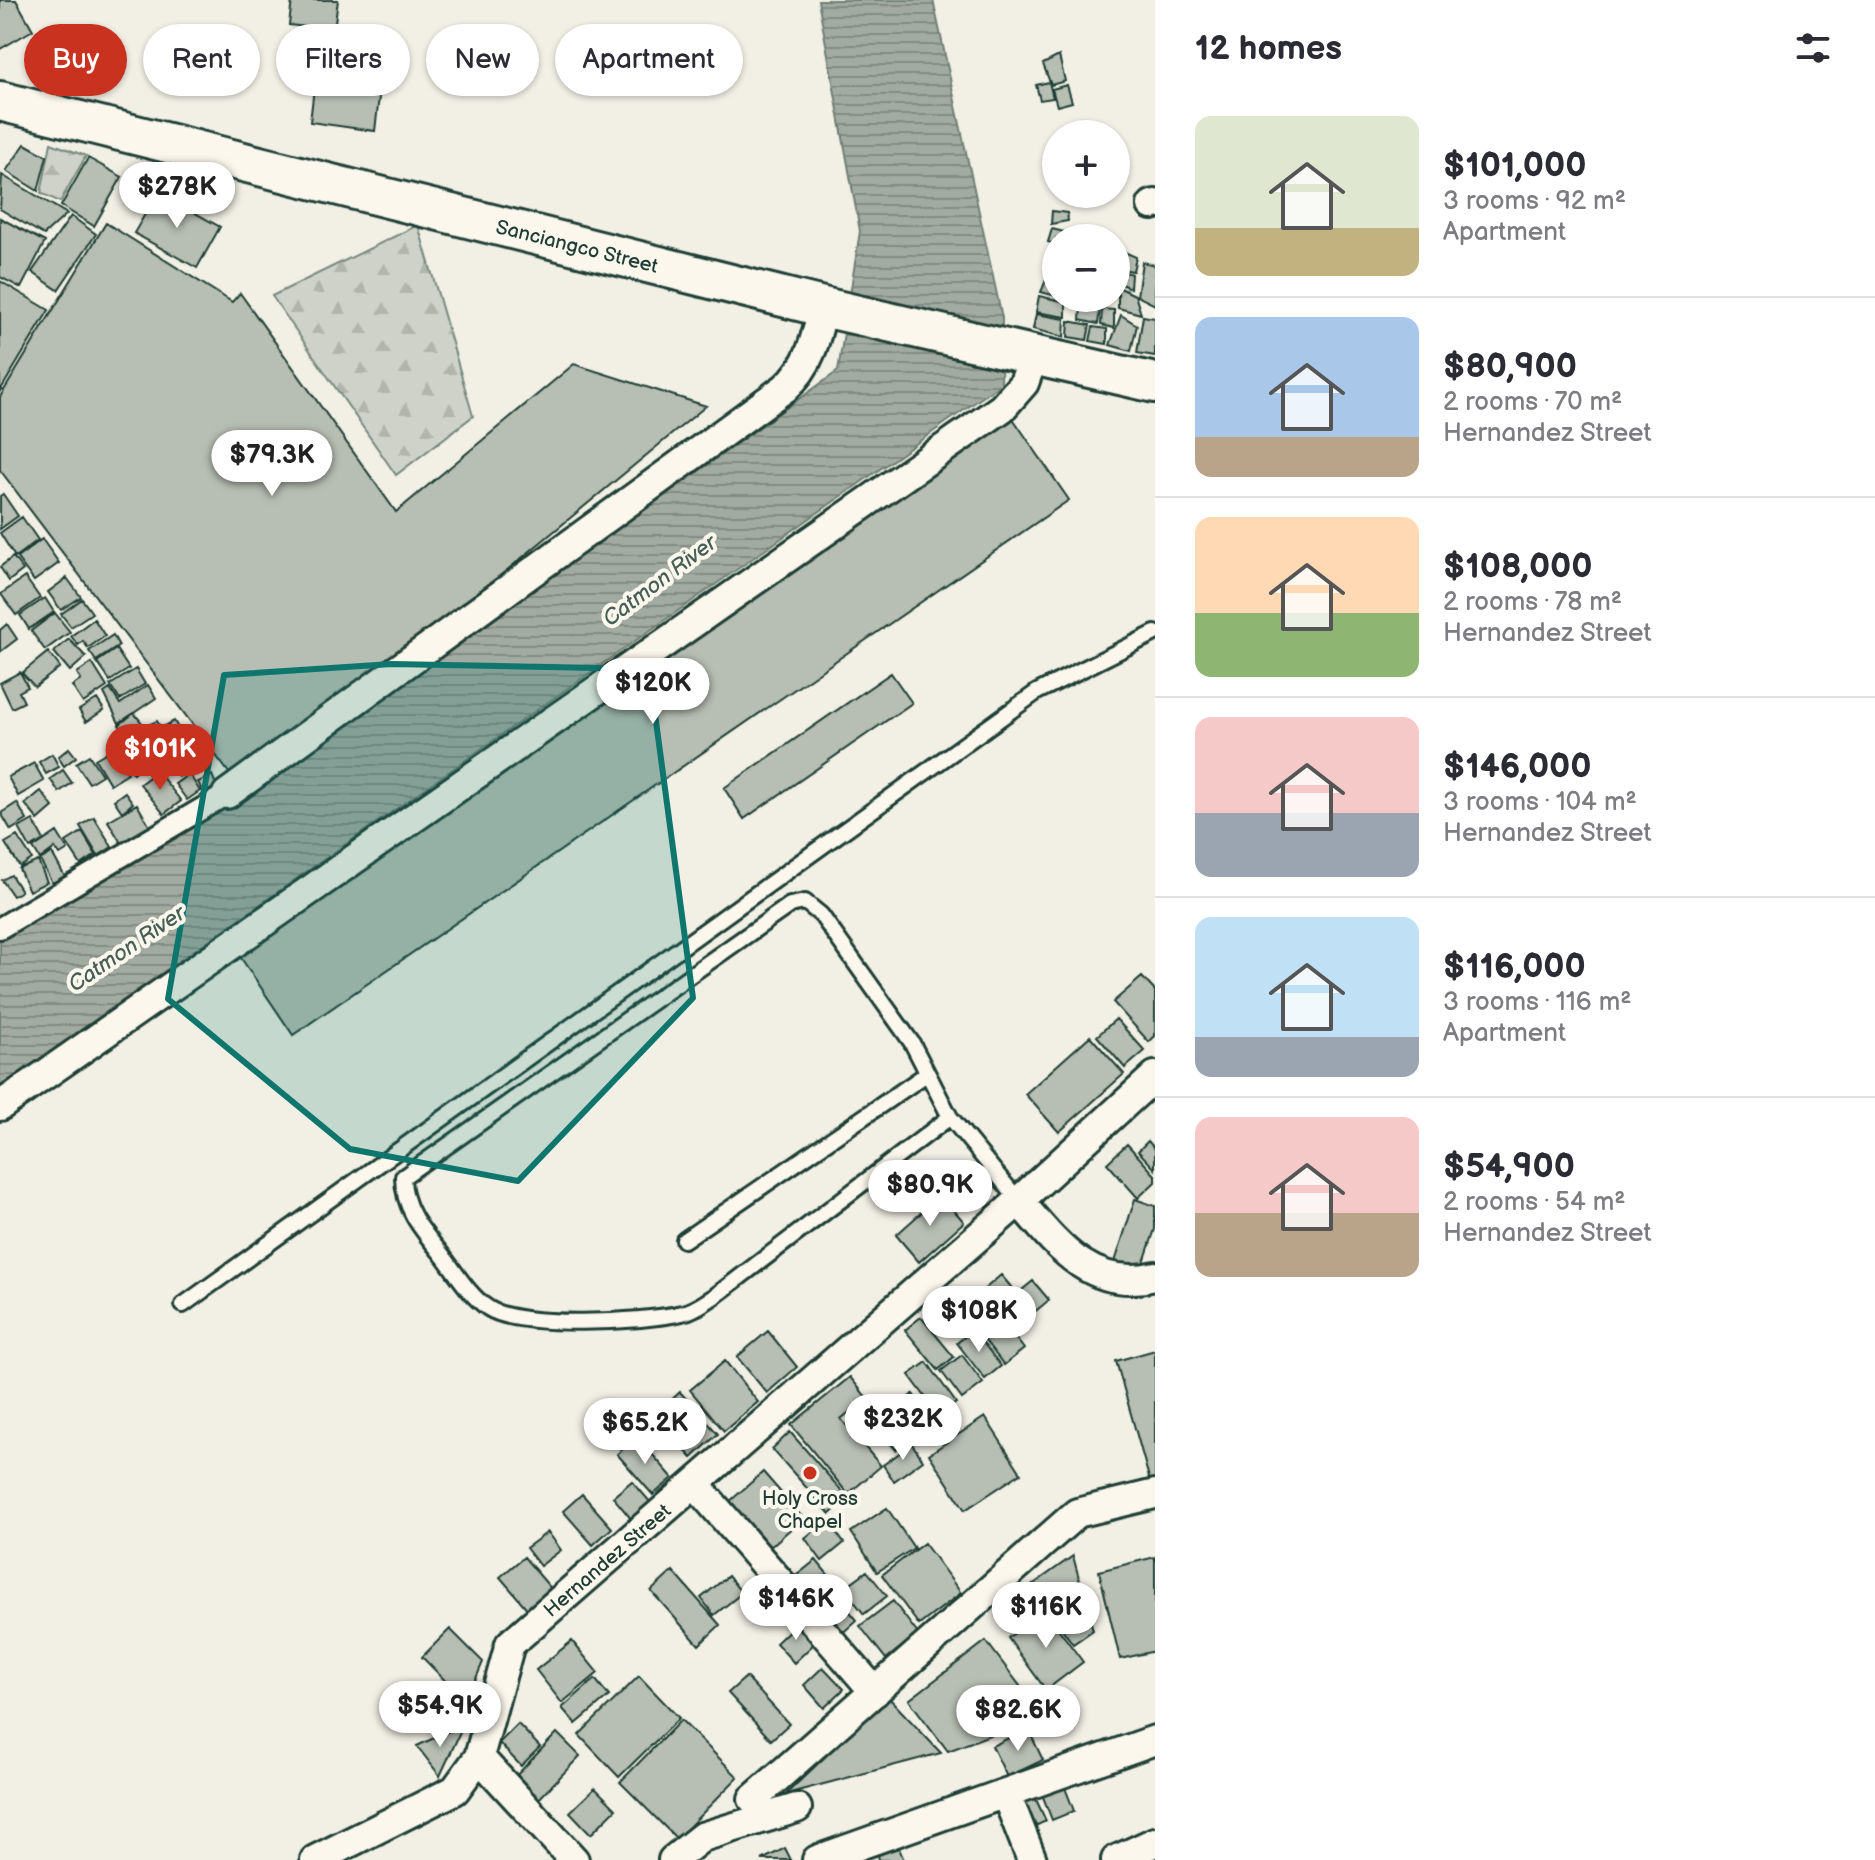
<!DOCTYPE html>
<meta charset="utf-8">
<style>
body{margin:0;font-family:"Balsamiq Sans",sans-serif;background:#f2f2f3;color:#2b2b33;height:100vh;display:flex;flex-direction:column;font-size:30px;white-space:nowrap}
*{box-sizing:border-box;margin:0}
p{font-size:26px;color:#7c7c81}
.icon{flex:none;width:44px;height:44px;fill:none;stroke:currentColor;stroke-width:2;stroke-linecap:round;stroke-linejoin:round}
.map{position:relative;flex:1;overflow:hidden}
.details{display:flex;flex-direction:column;background:#fff;width:720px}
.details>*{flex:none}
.banner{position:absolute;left:24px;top:24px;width:760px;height:72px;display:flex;gap:16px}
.tools{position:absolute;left:1042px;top:120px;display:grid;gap:16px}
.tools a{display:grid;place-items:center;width:88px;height:88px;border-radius:50%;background:#fff;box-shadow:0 2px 6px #0004;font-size:40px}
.price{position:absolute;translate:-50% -68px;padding:0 18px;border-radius:28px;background:#fff;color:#222;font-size:26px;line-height:52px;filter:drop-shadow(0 2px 4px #0008)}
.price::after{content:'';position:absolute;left:50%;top:48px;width:24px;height:18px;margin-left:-12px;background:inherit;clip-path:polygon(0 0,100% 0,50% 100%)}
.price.current{background:#c8321e;color:#fff}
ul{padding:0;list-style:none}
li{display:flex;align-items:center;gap:24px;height:200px;padding:0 40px}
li+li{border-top:2px solid #e1e1e2}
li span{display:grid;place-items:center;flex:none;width:224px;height:160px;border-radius:16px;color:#555}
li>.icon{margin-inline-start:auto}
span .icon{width:96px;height:96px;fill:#fffc;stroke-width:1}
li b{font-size:34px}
h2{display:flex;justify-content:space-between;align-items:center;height:96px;padding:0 40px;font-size:34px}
.pill{padding:0 28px;border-radius:36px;background:#fff;box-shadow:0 2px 6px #0004;font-size:28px;line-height:72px}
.pill.current{background:#c8321e;color:#fff}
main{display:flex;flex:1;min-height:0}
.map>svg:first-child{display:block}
</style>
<main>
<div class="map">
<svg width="1155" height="1860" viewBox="0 0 1155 1860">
<defs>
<pattern id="forest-firs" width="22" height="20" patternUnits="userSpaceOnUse" patternTransform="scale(2)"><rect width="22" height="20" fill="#cfd2c8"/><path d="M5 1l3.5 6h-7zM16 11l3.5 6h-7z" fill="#b1b5ac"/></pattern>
<pattern id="water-rules" width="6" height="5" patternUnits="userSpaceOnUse" patternTransform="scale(2)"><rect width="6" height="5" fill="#a2aba1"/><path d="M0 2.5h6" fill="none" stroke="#838c84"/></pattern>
</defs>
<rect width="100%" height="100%" fill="#f2f0e5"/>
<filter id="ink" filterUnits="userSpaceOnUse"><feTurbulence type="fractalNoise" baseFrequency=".0125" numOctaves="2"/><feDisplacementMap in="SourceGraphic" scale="16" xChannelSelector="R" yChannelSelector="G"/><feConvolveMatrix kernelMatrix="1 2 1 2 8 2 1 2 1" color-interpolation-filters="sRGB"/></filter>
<g filter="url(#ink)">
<path fill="url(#forest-firs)" stroke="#77887e" stroke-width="2" d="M51 143 86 156 60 202 41 193Z
M418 225 473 416 396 475 272 296Z"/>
<path fill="url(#water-rules)" stroke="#6e7f75" stroke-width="2" d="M818 0H933L1002 318 1001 384 0 1087V941L258 788 838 371 860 231Z"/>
<path fill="#b7beb3" stroke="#1f3d34" stroke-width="2" d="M0 0H16L33 30 0 49Z
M292 0H338L334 30 289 25Z
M1059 56 1065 81 1051 85 1043 64Z
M316 71 381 80 375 131 310 122Z
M1049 82 1053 98 1040 100 1036 85Z
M1067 85 1072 102 1057 106 1052 89Z
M25 144 47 156 38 191 6 171Z
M88 158 122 177 94 226 61 206Z
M2 175 67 214 44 235 0 209Z
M158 192 220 227 197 268 134 233Z
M1052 211 1067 213 1068 221 1051 224Z
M71 216 96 234 58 290 32 272Z
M0 218 45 242 21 288 0 277Z
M106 223 232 302 240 293 396 512 574 364 706 406 415 646 236 782 0 470V397Z
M1052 229 1068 233 1067 238H1056V244L1048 242Z
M1120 250 1136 257 1133 271 1121 269 1122 264 1117 257Z
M1142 262 1155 265V305L1137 296Z
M1116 269 1131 274 1130 288 1116 282Z
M1049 273 1056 275V296L1041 292Z
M0 281 49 310 0 391Z
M1118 287 1135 295 1141 314 1118 308Z
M1039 296 1066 302V317L1036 312Z
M1081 305 1100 308 1098 324 1080 320Z
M1102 309 1114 310V328L1101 325Z
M1036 314 1065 319 1064 337 1033 329Z
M1121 315 1137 325 1131 351 1110 345Z
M1143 316 1155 318V356L1137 353Z
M1069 321 1090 325 1087 340 1068 337Z
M1093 327 1107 329V344L1090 341Z
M1012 417 1069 500 293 1035 237 952Z
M3 494 18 516 0 529V496Z
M22 517 38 540 15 557 0 533Z
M42 539 59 563 34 581 17 558Z
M13 557 23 570 9 581 0 567Z
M25 577 40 598 16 615 1 594Z
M67 578 81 597 61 610 48 592Z
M45 598 54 612 29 629 20 615Z
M82 599 92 613 71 627 61 614Z
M55 613 70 632 45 650 31 631Z
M94 619 105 636 88 648 83 641 78 645 71 636Z
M7 624 17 639 0 652V630Z
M113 635 119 646 96 661 89 651Z
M69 639 86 657 70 671 54 652Z
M116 649 129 669 110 681 97 662Z
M48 652 60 667 35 687 22 673Z
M92 663 107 687 83 703 72 686 81 680 77 673Z
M136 669 145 684 120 700 110 685Z
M20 672 28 687 19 692 24 702 12 708 0 683Z
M891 673 912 703 744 819 724 788Z
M148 685 156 698 119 723 104 693 110 689 120 704Z
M97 699 104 710 86 722 79 710Z
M134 713 143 724 128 736 119 725Z
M157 721 168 742 154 749 143 727Z
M174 721 181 733 167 740 161 728Z
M134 738 151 758 133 773 116 753Z
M69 748 76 757 64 766 58 757Z
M112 749 128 773 110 784 95 759Z
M168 750 174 763 160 770 154 757Z
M52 754 59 767 46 774 39 762Z
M89 755 102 775 89 783 76 763Z
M193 757 198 768 178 777 172 765Z
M34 763 44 781 18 796 8 777Z
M63 770 72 783 59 792 50 779Z
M157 771 181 801 164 814 140 784Z
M189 774 200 791 187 800 175 784Z
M212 775 217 787 203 793 198 782Z
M41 791 53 807 38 820 25 804Z
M125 792 133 803 122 812 114 800Z
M17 803 27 820 11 830 1 813Z
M137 804 150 827 121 843 108 821Z
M94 817 112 847 98 856 80 826Z
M33 820 44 840 30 848 19 828Z
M57 832 68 850 60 855 55 848 40 859 33 848Z
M82 832 96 855 81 865 66 842Z
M17 836 32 859 20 867 5 843Z
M52 853 65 877 52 883 40 860Z
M38 861 47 882 29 891 19 869Z
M11 875 21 891 13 896 2 880Z
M1142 977 1155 991V1036L1149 1042 1113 1002Z
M1116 1019 1145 1051 1125 1068 1097 1036Z
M1090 1036 1124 1074 1059 1132 1025 1094Z
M1148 1141 1155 1149V1169L1138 1151Z
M1127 1144 1155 1175V1182L1138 1198 1107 1163Z
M941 1195 964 1222 919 1262 896 1235Z
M1135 1199 1155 1206V1229L1141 1271 1115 1262Z
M1001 1275 1017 1294 1033 1281 1049 1300 1013 1330 981 1292Z
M996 1313 1024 1349 1004 1365 976 1329Z
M921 1317 954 1357 938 1370 905 1330Z
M973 1330 1001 1366 985 1379 957 1343Z
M768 1331 797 1367 767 1393 737 1357Z
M1155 1350V1484L1151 1485 1116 1361Z
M962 1355 983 1383 962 1399 941 1371Z
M725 1361 758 1402 724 1431 690 1390Z
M927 1362 956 1403 939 1415 909 1375Z
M850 1377 867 1398 841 1419 881 1466 848 1494 791 1425Z
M680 1392 718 1434 692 1458 654 1416Z
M913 1394 935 1424 914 1440 892 1410Z
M889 1415 909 1440 896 1450 876 1426Z
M985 1417 1021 1473 965 1510 929 1454Z
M790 1432 848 1498 830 1514 772 1449Z
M637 1437 673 1478 653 1495 617 1454Z
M912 1444 923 1460 894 1481 883 1465Z
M763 1472 803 1518 769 1548 729 1502Z
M632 1481 651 1503 632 1520 613 1497Z
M582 1494 612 1528 593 1545 563 1511Z
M887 1508 914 1548 877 1572 851 1532Z
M827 1520 844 1543 822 1561 805 1538Z
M548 1532 561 1550 540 1566 526 1548Z
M924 1543 961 1593 919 1625 882 1575Z
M1073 1556 1093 1630 1073 1644 1031 1586Z
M524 1557 553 1591 529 1611 500 1577Z
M1155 1557V1651L1120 1659 1099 1571Z
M816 1560 844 1594 818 1615 791 1580Z
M673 1571 720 1625 699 1645 651 1591Z
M867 1571 887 1596 864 1614 844 1588Z
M728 1576 742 1593 714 1615 701 1598Z
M840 1600 857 1620 837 1638 820 1618Z
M893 1601 918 1634 886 1659 860 1626Z
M1045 1611 1083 1662 1046 1690 1008 1638Z
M798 1622 816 1642 794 1663 776 1643Z
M450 1629 483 1662 466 1702 422 1657Z
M572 1641 598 1673 562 1703 536 1670Z
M986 1641 1042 1715 948 1751 909 1700Z
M823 1667 844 1689 824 1708 804 1685Z
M639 1676 679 1718 619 1777 579 1735Z
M746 1677 789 1724 771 1740 728 1693Z
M595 1679 609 1696 576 1724 562 1708Z
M888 1697 941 1753 786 1794Z
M681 1720 738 1777 677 1839 620 1782Z
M464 1724 440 1776 417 1746Z
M518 1724 540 1747 521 1766 499 1743Z
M1028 1729 1043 1760 1007 1777 992 1746Z
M557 1733 580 1756 535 1803 512 1780Z
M1062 1780 1074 1811 1052 1820 1040 1789Z
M595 1788 616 1809 591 1834 570 1812Z
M1034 1795 1046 1821 1027 1830 1015 1803Z
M895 1839 904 1860H879L877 1849Z
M785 1848 791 1860H762Z"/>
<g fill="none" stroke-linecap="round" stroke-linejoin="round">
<g stroke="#1f3d34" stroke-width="20">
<path id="service" d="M950 1117 715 1296C705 1302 694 1311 682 1313 645 1322 518 1329 488 1308 469 1296 454 1269 440 1252 421 1229 403 1208 403 1177L790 905 805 902 821 915 912 1043 950 1117 1019 1201
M684 1240 925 1075
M183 1305 1037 692 1155 633"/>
</g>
<g stroke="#1f3d34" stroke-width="26">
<path id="pedestrian" d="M0 928 227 794"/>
</g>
<g stroke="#1f3d34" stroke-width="34">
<path id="minor" d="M1152 205 1155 204
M227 794 785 388C810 366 816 339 823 307
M0 1106 1002 408 1024 383 1034 355
M1019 1201C1056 1244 1091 1292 1155 1276
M695 1484 875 1692
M479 1757 574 1860
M1006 1794 1032 1860
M753 1799 1077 1513 1155 1494
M315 1860 455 1790 479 1757 510 1644 1019 1201 1155 1076
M673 1860 702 1837 797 1808
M817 1860 1155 1740
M1116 1860 1155 1842"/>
</g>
<g stroke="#1f3d34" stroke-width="44">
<path id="secondary" d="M0 101 823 307 1155 383"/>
</g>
<use href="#service" stroke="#fbf7ec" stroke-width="14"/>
<use href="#pedestrian" stroke="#fbf7ec" stroke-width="20"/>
<use href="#minor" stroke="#fbf7ec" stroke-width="28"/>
<use href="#secondary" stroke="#fbf7ec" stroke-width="38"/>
</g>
</g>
<path fill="#0f766e" fill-opacity="0.2" stroke="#0f766e" stroke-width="6" stroke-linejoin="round" d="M392 664 649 669 693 998 518 1181 350 1149 168 999 224 675Z"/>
<circle fill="#c8321e" stroke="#fbf7ec" stroke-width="3" cx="810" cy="1473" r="8"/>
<g text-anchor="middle" stroke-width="8" stroke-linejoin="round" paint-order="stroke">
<g font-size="20" fill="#1f3d34" stroke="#fbf7ec">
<text transform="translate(577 246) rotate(14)" y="7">Sanciangco Street</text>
<text transform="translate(607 1560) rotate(-41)" y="7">Hernandez Street</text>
</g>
<g font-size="20" fill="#1f3d34" stroke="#fbf7ec">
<text x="810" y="1505">Holy Cross<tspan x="810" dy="23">Chapel</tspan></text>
</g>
<g font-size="22" font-style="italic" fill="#465e55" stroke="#fbf7ec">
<text transform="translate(659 580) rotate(-37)" y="8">Catmon River</text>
<text transform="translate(126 948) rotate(-34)" y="8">Catmon River</text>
</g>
</g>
</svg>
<div class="tools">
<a>+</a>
<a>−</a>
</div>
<b class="price" style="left:177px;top:230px">$278K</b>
<b class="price" style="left:272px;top:498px">$79.3K</b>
<b class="price" style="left:653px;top:726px">$120K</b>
<b class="price current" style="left:160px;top:792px">$101K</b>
<b class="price" style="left:930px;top:1228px">$80.9K</b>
<b class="price" style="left:979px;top:1354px">$108K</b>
<b class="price" style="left:903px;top:1462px">$232K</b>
<b class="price" style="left:645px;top:1466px">$65.2K</b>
<b class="price" style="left:796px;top:1642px">$146K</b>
<b class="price" style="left:1046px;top:1650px">$116K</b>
<b class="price" style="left:440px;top:1749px">$54.9K</b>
<b class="price" style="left:1018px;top:1753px">$82.6K</b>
<div class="banner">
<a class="pill current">Buy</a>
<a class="pill">Rent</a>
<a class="pill">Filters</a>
<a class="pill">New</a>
<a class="pill">Apartment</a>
</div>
</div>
<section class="details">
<h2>12 homes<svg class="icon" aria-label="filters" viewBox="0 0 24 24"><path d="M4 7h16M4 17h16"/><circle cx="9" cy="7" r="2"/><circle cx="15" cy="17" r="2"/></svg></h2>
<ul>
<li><span style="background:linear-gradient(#dfe7d0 70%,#c2b280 0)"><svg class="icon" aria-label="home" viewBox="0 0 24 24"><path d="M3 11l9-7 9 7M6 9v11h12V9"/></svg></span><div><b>$101,000</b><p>3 rooms · 92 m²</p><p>Apartment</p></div></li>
<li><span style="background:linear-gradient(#a9c7e8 75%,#b9a48a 0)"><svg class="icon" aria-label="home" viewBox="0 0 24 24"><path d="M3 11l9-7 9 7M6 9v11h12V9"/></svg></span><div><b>$80,900</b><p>2 rooms · 70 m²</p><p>Hernandez Street</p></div></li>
<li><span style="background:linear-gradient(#ffd9b3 60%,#8fb573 0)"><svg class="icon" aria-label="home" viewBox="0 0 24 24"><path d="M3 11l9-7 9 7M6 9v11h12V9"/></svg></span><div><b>$108,000</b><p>2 rooms · 78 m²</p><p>Hernandez Street</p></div></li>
<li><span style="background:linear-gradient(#f6c9c9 60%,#9aa5b1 0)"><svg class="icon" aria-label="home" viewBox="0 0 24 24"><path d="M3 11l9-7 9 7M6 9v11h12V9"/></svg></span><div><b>$146,000</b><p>3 rooms · 104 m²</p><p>Hernandez Street</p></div></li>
<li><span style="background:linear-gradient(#bfe0f5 75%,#9aa5b1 0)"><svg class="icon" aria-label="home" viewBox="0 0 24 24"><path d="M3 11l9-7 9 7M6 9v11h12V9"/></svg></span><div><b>$116,000</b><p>3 rooms · 116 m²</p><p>Apartment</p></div></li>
<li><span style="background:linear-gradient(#f6c9c9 60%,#b9a48a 0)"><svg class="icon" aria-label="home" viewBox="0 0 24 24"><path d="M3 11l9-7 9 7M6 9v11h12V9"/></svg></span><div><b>$54,900</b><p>2 rooms · 54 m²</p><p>Hernandez Street</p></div></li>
</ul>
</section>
</main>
